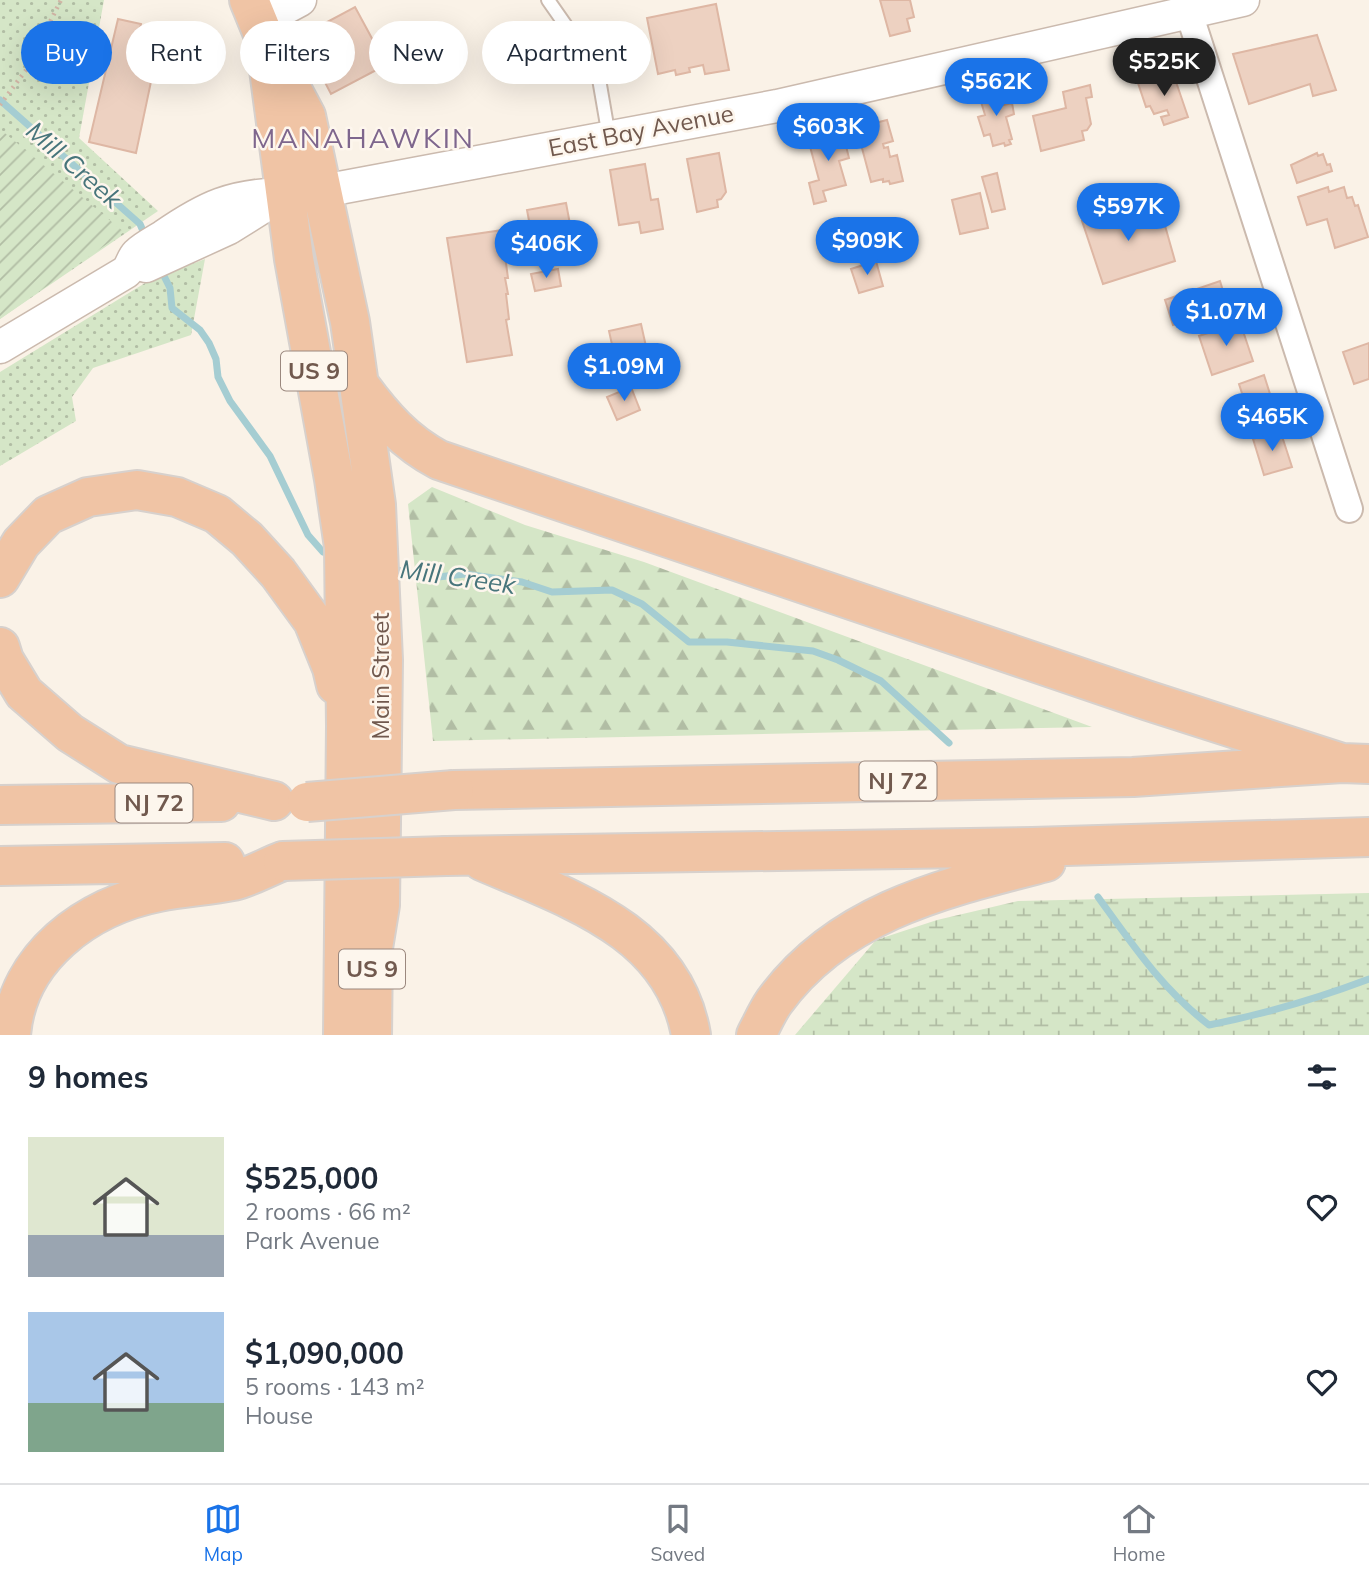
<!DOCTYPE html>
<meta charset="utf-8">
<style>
body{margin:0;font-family:Mulish,sans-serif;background:#f2f2f3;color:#1f2937;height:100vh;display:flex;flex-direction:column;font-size:26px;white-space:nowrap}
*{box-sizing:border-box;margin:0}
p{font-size:23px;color:#747a83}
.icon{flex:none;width:38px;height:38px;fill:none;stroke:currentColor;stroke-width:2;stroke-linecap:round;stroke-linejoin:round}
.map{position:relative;height:1035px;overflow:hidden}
.sheet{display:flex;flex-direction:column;background:#fff;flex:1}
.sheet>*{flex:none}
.banner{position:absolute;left:21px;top:21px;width:700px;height:63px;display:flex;gap:14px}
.price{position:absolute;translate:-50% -60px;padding:0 16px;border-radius:24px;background:#1a73e8;color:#fff;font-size:23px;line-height:46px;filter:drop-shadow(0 2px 4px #0008)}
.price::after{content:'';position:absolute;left:50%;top:42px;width:21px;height:16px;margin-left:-10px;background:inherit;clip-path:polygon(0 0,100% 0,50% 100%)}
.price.active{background:#222;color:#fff}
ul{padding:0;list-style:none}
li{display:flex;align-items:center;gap:21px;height:175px;padding:0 28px}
li span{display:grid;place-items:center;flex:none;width:196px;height:140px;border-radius:0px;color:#555}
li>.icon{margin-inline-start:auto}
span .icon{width:84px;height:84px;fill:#fffc;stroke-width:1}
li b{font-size:30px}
h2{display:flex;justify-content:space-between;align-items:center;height:84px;padding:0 28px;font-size:30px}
.chip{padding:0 24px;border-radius:32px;background:#fff;box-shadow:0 7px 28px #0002;font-size:24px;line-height:63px}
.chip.active{background:#1a73e8;color:#fff}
.tabs{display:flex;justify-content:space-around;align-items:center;height:98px;border-top:2px solid #e0e1e3;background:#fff;font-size:19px;color:#747a83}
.tabs a{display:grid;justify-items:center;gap:4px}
.tabs .active{color:#1a73e8}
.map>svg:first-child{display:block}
</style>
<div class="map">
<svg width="1369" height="1035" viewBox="0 0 1369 1035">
<defs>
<pattern id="forest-firs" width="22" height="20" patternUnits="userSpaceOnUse" patternTransform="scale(1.75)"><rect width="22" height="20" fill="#d5e6c7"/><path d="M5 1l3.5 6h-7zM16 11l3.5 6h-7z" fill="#b1bda4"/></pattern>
<pattern id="wetland-marsh" width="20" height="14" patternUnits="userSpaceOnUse" patternTransform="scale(1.75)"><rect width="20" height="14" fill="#d5e6c7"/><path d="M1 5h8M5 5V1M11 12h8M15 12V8" fill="none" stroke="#b1bda4"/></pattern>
<pattern id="park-dots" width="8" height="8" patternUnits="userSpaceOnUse" patternTransform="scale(1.75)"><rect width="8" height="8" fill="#d5e6c7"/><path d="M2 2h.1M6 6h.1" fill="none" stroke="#b1bda4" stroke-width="1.8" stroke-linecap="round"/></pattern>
<pattern id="garden-furrows" width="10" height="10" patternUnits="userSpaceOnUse" patternTransform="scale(1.75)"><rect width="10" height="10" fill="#d5e6c7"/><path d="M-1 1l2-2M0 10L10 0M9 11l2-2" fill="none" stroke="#b1bda4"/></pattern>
</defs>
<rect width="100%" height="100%" fill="#faf2e7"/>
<path fill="url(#forest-firs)" d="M432 487 525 525 644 562 1092 727 433 741 408 504Z"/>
<path fill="url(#wetland-marsh)" d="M1369 893V1035H795L876 940 937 920 1018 901Z"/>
<path fill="url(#park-dots)" d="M0 0H104L79 138 158 211 0 319Z
M205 259 191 335 93 368 72 397 76 421 0 466V372L150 280Z"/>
<path fill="url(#garden-furrows)" d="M0 129 124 232 0 319Z"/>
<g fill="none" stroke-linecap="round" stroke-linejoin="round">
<path stroke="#a5cdd2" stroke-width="7" d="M0 100 140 224 146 238
M160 268 170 288 172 308 200 330 209 343 216 359 218 377 230 401 270 456 308 535 323 552 333 554
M389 568 429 578 465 574 522 582 552 592 612 590 642 604 689 642H727L813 651 838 660 881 681 949 743
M1098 897C1132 944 1162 989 1209 1025 1264 1014 1316 999 1369 979"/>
</g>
<path fill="#edd1c1" stroke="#deb7a4" stroke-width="2" d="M880 0H910L914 17 907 19 910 31 890 36Z
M716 4 729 70 705 74 703 65 689 68 690 72 676 75 675 70 658 74 647 18Z
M355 7 375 44 380 41 387 53 377 58 382 67 331 94 301 36Z
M118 19 141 24 136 48 157 53 136 153 89 142Z
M1317 35 1336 90 1313 96 1310 84 1249 104 1233 54Z
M1163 73 1165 79 1174 76 1188 117 1164 125 1161 117 1169 115 1167 110 1154 114 1150 106 1146 107 1138 83Z
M1090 85 1092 97 1086 98 1091 124 1087 130 1082 131 1084 140 1041 151 1033 116 1066 108 1063 92Z
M1000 89 1004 105 1012 103 1014 114 1006 117 1012 139 1009 140 1011 144 1005 146 1004 143 993 146 990 134 984 136 978 117 985 115 979 95Z
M887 120 893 141 883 144 884 148 888 147 890 157 897 155 903 181 890 184 889 181 883 182V179L871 182 858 133 860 132 859 127Z
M842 130 849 158 839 161 846 185 823 191 826 201 814 204 809 183 819 180 808 139Z
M719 153 726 192 721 199 717 200 718 207 697 212 687 159Z
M1317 153 1318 156 1323 154 1327 165 1330 164 1332 171 1297 183 1291 165Z
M645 164 651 200 658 199 663 229 641 233 639 222 619 225 610 170Z
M997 173 1005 209 992 212 982 177Z
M1328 187 1329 192 1344 187 1347 198 1352 197 1355 206 1358 205 1368 237 1335 248 1327 219 1307 225 1298 197Z
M980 193 988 228 960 234 952 200Z
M566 203 573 240 553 244 552 238 533 242 527 210Z
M1130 205 1134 216 1160 208 1175 261 1103 284 1082 221Z
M503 230 507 255 505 256 508 278H505L508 294H506L509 319 506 320 512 355 467 362 447 238Z
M876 261 883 286 859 293 851 269Z
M558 269 561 286 535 291 531 274Z
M1220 281 1228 307 1173 325 1165 300Z
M1240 322 1253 361 1212 375 1199 336Z
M641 324 647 351 615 358 609 331Z
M1369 343V379L1354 384 1343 352Z
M1264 375 1276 413 1251 421 1239 384Z
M631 387 640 410 617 420 607 397Z
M1280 430 1292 467 1264 475 1253 439Z"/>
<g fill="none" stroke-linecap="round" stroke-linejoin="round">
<g stroke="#cbbaae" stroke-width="16">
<path id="service" d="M548 0 592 63 599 79 609 137"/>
</g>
<g stroke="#cbbaae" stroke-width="30">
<path id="minor" d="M1189 13 1349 509"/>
</g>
<g stroke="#cbbaae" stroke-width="35">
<path id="tertiary" d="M259 22 300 0
M323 191 777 106 1243 0
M146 266 229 228 280 196
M0 347 126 272C132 266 132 259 137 254 144 247 156 241 164 236 206 207 232 195 284 194"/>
</g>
<g stroke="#d7d1cd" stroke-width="42">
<path id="trunk" d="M249 0 265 39 306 116 350 322 376 505 383 660 380 905 373 948 372 1035
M268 62 294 259 334 479 344 547 346 726 343 1035
M361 387C383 417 405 442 439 460L1149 701 1342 763
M0 578 21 543 48 515 88 497 137 490 177 497 217 514 247 539 278 573 313 621 332 668 336 685
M0 647 4 660 24 693 70 733 119 764 274 801
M454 790 1133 777 1342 763 1369 764
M0 805 221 802
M446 856 1032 847 1369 837
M482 861C567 898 673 930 691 1035
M0 866 225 862
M11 1035C17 957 87 906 159 892 183 887 209 886 233 881 250 877 267 867 283 861
M756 1035C762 1024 767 1012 774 1002 840 911 945 888 1046 862"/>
</g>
<path stroke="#d1b4a5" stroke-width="4.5" stroke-dasharray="2 5" stroke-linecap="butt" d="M0 105 26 70 61 0"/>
<use href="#service" stroke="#fff" stroke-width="12"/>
<use href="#minor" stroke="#fff" stroke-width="26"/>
<use href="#tertiary" stroke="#fff" stroke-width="32"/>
<use href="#trunk" stroke="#f0c4a5" stroke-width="38"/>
<g stroke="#d7d1cd" stroke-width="42" stroke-linecap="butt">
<path id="trunk-bridge" d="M307 802 454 790
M283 861 446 856"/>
</g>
<use href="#trunk-bridge" stroke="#f0c4a5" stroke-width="38"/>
</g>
<g text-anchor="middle" stroke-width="5" stroke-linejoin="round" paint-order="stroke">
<g fill="#fdf6ed" stroke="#9b887e" stroke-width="2">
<rect x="281" y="351.5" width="66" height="39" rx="5"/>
<rect x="859.5" y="761.5" width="77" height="39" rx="5"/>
<rect x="115.5" y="783.5" width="77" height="39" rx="5"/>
<rect x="339" y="949.5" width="66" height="39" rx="5"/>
</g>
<g font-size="23" font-weight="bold" fill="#71594e">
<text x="314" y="379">US 9</text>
<text x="898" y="789">NJ 72</text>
<text x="154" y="811">NJ 72</text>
<text x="372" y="977">US 9</text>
</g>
<g font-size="24" fill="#71594e" stroke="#fdf6ed">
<text transform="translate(641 131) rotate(-11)" y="8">East Bay Avenue</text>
<text transform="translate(381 676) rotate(-90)" y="8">Main Street</text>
</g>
<g font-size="26" font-style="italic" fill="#47757b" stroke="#fdf6ed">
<text transform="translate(74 165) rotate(41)" y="9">Mill Creek</text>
<text transform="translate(458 577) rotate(8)" y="9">Mill Creek</text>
</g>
<g font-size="28" letter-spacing="2" fill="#7e668d" stroke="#fdf6ed">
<text x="363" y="148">MANAHAWKIN</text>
</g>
</g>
</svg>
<b class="price active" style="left:1164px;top:98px">$525K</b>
<b class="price" style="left:996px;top:118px">$562K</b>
<b class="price" style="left:828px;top:163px">$603K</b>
<b class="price" style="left:1128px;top:243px">$597K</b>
<b class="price" style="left:867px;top:277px">$909K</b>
<b class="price" style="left:546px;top:280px">$406K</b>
<b class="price" style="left:1226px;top:348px">$1.07M</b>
<b class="price" style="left:624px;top:403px">$1.09M</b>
<b class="price" style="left:1272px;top:453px">$465K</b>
<div class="banner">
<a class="chip active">Buy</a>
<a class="chip">Rent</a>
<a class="chip">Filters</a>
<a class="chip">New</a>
<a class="chip">Apartment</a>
</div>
</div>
<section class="sheet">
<h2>9 homes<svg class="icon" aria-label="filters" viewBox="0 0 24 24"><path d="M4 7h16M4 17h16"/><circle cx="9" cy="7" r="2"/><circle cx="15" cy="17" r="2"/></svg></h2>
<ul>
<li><span style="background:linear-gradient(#dfe7d0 70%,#9aa5b1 0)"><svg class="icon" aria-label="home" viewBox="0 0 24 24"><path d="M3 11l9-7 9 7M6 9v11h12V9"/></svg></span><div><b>$525,000</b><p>2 rooms · 66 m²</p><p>Park Avenue</p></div><svg class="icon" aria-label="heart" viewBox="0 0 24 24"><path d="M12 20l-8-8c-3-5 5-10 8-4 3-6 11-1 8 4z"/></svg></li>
<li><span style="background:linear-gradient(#a9c7e8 65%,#7fa58c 0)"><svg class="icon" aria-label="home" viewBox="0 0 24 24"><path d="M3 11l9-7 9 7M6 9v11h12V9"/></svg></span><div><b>$1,090,000</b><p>5 rooms · 143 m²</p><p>House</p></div><svg class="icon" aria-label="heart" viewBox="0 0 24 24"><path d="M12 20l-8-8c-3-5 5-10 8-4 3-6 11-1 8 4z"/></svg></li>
</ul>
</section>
<nav class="tabs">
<a class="active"><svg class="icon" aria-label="map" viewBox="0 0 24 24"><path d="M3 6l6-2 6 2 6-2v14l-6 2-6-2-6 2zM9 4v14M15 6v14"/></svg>Map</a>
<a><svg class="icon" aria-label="saved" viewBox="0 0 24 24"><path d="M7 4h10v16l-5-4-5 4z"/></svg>Saved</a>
<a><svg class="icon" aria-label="home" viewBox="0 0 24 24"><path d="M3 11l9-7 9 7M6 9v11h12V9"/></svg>Home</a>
</nav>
